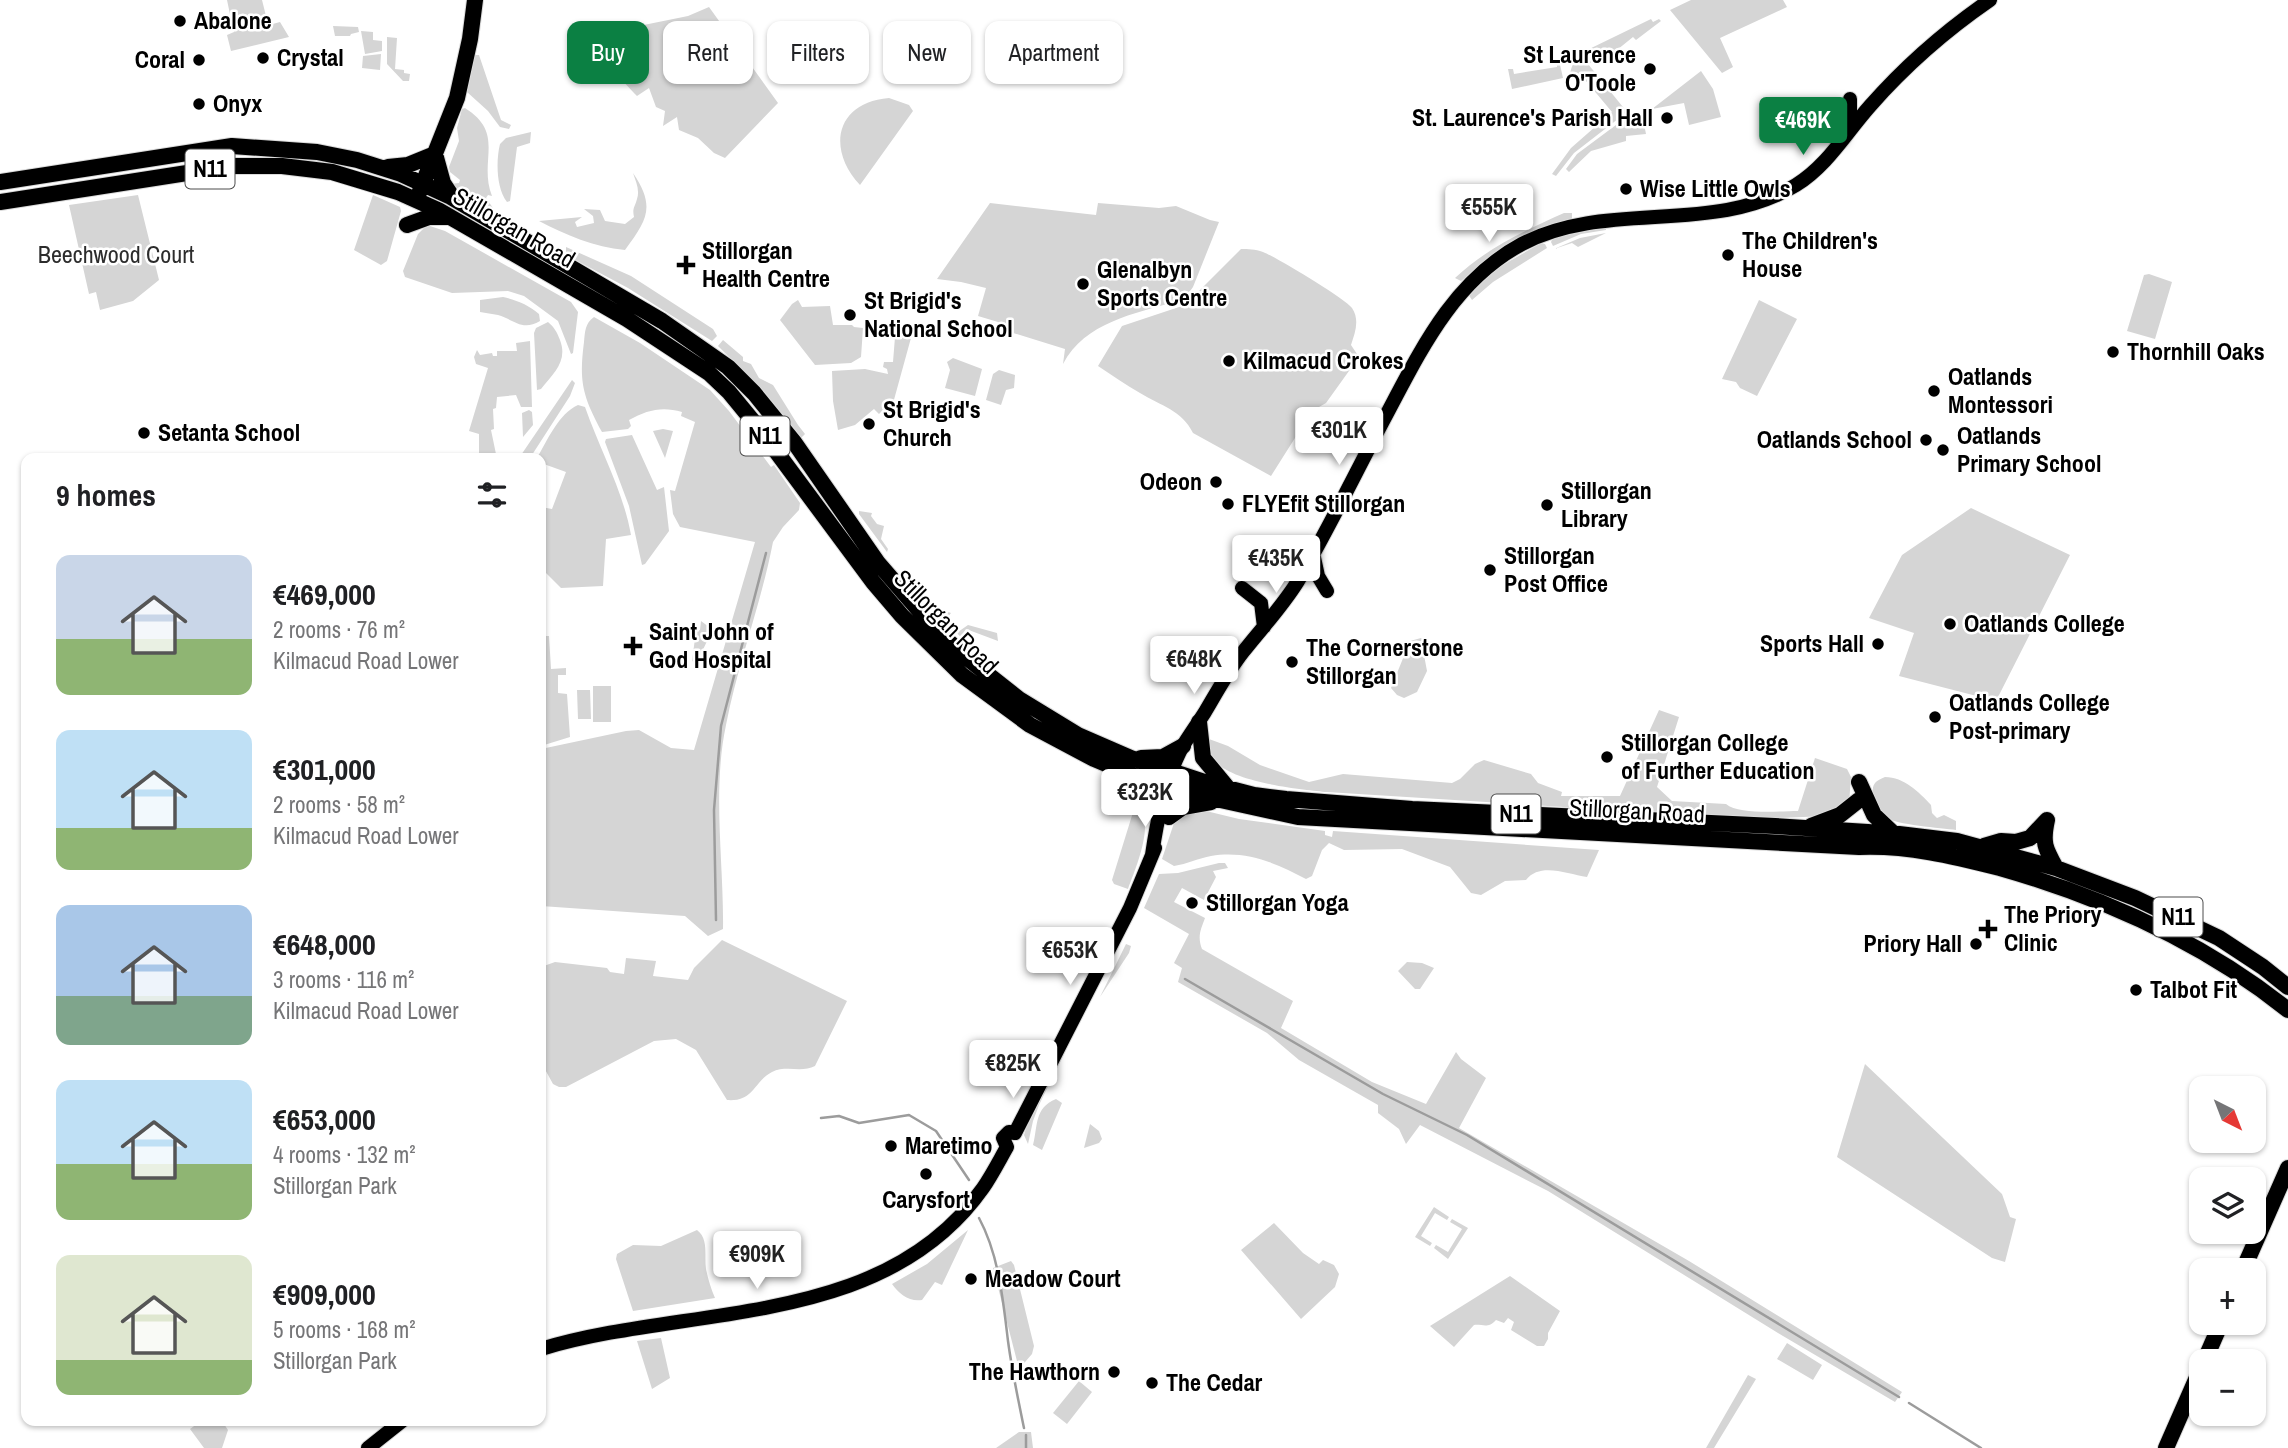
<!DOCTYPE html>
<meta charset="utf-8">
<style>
body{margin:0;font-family:"Archivo Narrow",sans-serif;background:#f2f2f2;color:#202124;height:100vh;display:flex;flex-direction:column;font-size:26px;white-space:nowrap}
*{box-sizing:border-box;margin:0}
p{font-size:23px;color:#757577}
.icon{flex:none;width:38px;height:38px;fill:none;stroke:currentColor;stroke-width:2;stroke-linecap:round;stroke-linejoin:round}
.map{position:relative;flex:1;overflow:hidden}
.drawer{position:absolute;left:21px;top:453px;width:525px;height:973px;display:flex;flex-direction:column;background:#fff;border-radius:14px;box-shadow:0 2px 5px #0004}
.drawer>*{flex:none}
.banner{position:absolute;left:567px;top:21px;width:665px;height:63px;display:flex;gap:14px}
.needle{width:46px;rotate:138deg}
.buttons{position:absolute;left:2189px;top:1076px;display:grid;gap:14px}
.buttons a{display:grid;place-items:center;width:77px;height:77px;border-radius:14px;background:#fff;box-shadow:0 2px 5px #0004;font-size:35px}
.price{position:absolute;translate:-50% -60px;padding:0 16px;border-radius:7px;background:#fff;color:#222;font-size:23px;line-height:46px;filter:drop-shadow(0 2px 4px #0008)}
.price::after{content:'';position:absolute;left:50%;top:42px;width:21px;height:16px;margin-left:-10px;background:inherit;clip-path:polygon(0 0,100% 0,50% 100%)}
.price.on{background:#0b8043;color:#fff}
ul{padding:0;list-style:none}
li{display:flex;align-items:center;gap:21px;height:175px;padding:0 35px}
li span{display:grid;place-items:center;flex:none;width:196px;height:140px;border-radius:14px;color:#555}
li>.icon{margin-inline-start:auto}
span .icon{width:84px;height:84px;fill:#fffc;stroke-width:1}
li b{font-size:30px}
h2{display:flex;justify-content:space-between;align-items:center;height:84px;padding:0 35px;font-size:30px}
.pill{padding:0 24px;border-radius:14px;background:#fff;box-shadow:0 2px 5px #0004;font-size:24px;line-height:63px}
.pill.on{background:#0b8043;color:#fff}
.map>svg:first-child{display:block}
</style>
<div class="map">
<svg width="2288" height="1448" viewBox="0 0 2288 1448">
<rect width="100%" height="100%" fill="#fff"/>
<path fill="#d5d5d5" d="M227 0H262L266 16 232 24Z
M1691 0H1783L1787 7 1720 38 1733 67 1722 73 1670 10Z
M709 7 778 103 725 158 714 153 698 138 679 130 677 117 663 126 665 111 656 107 649 88 637 96C621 79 606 67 614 42L621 39 619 30 688 16Z
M267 19 269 25 280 22 289 37 231 51 227 35 234 32 233 26Z
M1651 19 1653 22 1659 19 1661 21 1636 40 1633 37 1612 54 1588 64 1627 112 1574 153 1556 176 1552 174 1571 148 1612 112 1581 75 1570 77C1570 67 1575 60 1581 53Z
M333 26 358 27 359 32 351 34 350 36H335Z
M361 31 373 32V40L382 41V51L365 54Z
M387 37 397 38 395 69 404 70V73L410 74 409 81H403L387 64Z
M381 54 380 70 362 68 363 56Z
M475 55H479L501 120 511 125 509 129 500 127 488 111 467 92Z
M1557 60H1559L1563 78 1512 89 1508 69H1513L1514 74 1557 67Z
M1701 71 1713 89 1721 117 1689 125 1684 103 1652 109Z
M889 98 909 105 913 111 860 185C826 149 836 102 889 98Z
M465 108C506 134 478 160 492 196L488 195 486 198 493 208 491 211 485 208 486 204 469 195 466 198 454 191 450 184 459 183 460 180 450 172 449 167 459 141 457 128 462 109Z
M1624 119 1629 125 1637 119 1645 129 1646 134 1626 136V141L1591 151 1569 172 1566 169 1577 154Z
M531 132 530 143 517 147 510 201 507 202C496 188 496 160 500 144L506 138Z
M633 173C656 207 647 220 625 250 594 247 566 235 539 221L582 217 575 222 577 227 594 223 593 216 584 209 600 210 605 221 625 224 634 217C632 208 635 207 637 199 640 190 636 182 633 173Z
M138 195 159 280 133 301 100 310 96 292 89 294 69 205Z
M373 195 400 207 401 211 387 261 381 265 354 250Z
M990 203 1096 215 1098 203 1159 208 1176 206 1210 220 1219 222 1193 287 1183 301H1177C1134 314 1085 322 1063 364L1065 349 997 328 998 322 978 316 986 288 961 282 937 279Z
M1564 213H1572V219L1526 235 1505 246 1461 281 1455 278C1487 248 1524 231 1564 213Z
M427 225 445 231 571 302 578 312 573 353 571 354 558 321 524 296 508 291 452 293 405 277 403 271 418 234Z
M1606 227V230L1581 234 1553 246 1551 242 1553 238Z
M1606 233 1578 247 1572 243 1554 249 1580 238Z
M1541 243 1545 244 1547 248 1493 282 1472 300 1468 294 1496 269Z
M566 247 631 276 713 329 717 336 712 341 628 288 566 255Z
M1241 249C1248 249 1255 249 1263 252 1276 257 1344 298 1352 308 1360 320 1355 333 1351 345L1359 357 1326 403 1312 411 1271 476 1193 433C1182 410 1161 406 1140 393 1126 385 1112 375 1098 366L1122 326 1185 305Z
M2149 274 2172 282 2155 339 2127 331 2144 275Z
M503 297C516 300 529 305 539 314L540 321C522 332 513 319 498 315 492 314 486 313 480 312V300Z
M798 300 802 307 830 306 833 325H852L854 327 863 328 861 357 851 363 815 365 780 320 792 304Z
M1759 300 1797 319 1757 396 1740 388 1736 382 1722 379Z
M594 317 640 343 710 390 729 411 771 467 774 465 800 503 799 510 783 527 773 542C761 604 738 663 726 725 712 791 724 863 723 929L708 936 685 916 541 906V749L626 731 639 730 671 748 694 750 755 542 680 527 673 514 670 490 675 491 695 422 681 416 682 412C662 406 647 410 629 420L631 426 628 429 602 432C582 395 579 381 584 342 585 332 585 323 594 317Z
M548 322C554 327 557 332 560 340 568 361 554 373 541 389L537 390 534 333 536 328Z
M914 327 892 407 887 406 879 414 874 409 855 425 838 430 833 401 832 371 865 369 888 374 887 369 883 367 884 362H893L895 337 878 336 879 328Z
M723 340 743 357V361L751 364 759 378 773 385 798 425 805 434 800 439 741 369 718 346Z
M530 341 532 407H521L516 395 497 397 496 408 493 409 494 429 491 430 496 454 494 458H479V434L469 431 488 368 476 364 474 357 477 350 480 355 492 353 493 356H497V351H517L516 343Z
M953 358 982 369 975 396 945 388 950 370 947 362Z
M999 370 1015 375 1014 388 1006 390 1001 405 986 400 993 374Z
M572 380 575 383 570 396 530 458H519Z
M578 405 585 407C600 450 623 490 631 535L606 539 603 586 561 588 541 568V507L552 509 566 472 541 463V458H537C547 441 559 413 578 405Z
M529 410 532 412 533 425 523 437 522 413Z
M663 429 673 431 665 458 653 431Z
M632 435 657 490 664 487 669 531 645 564 642 565 629 506 605 442 606 439Z
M1971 508 2070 555 1996 701 1899 676 1914 633 1869 618 1902 555Z
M859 511 872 513 871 516 877 524 884 526 881 539 888 549 887 552 859 514Z
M931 606 951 613 946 619 958 632 968 625 997 633 998 641 966 629 961 637 930 608Z
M701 621 709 627 710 635 698 660 694 662 692 661 696 631 700 630Z
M541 636H549L551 669 566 668V675H558V693L567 694 570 737 541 746Z
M1421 638 1428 642 1424 655 1427 671 1417 692 1404 698 1397 695 1391 688 1410 641Z
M593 686H611V722H593Z
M577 690H590L591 719H578Z
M1659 710 1679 717 1657 787 1672 801 1726 804C1739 815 1781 811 1798 811L1815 758 1847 769 1851 777 1849 804 1828 816 1754 819 1327 792C1300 789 1196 781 1209 739L1228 746 1260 765 1309 782 1343 774 1452 783 1460 779 1475 764 1484 760 1531 774 1538 783 1562 792 1561 796H1620Z
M1885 777C1904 777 1919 792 1931 805L1932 813 1937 818 1944 815 1956 821V830C1941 828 1896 825 1885 817 1877 812 1875 802 1873 793 1872 783 1876 781 1885 777Z
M1134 796C1158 818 1137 864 1128 889L1114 884 1112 880 1134 809Z
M1188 811H1206L1239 819 1325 831V835L1332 837 1333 831 1599 850 1587 877C1567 874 1540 862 1526 880L1505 881 1481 895 1471 893 1450 867 1402 849 1344 850 1329 843 1322 850 1312 876 1306 879C1276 863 1246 850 1211 856 1199 858 1187 864 1174 866L1162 859 1176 817Z
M1219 863H1225L1228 868 1213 871 1216 877 1204 900 1182 888 1174 902 1205 918C1201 929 1197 936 1202 949L1293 1001 1281 1028 1372 1082 1426 1104 1456 1052 1461 1059 1486 1078 1459 1128 1689 1261 1902 1392 1895 1402 1783 1336 1548 1191 1420 1125 1406 1144 1399 1129 1378 1113V1105L1299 1060 1267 1033 1178 982 1182 968 1174 963 1189 934 1144 908 1159 874 1178 873Z
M1150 878 1039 1105 1033 1121 1028 1144 1024 1135 1027 1125Z
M722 940 847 1001 815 1066C802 1073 786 1065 772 1072 753 1082 754 1102 727 1100L696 1050 676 1039 654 1041 566 1087H559L553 1084 541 1062V967L555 962 607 968 610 972 624 974 626 958 656 961 653 976 688 980 694 968Z
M1126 944 1131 946 1129 953 1100 997Z
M1407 962 1422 963 1434 968 1420 989H1415L1398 971Z
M1865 1064 2002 1194 2010 1217 2016 1219 2005 1262 1992 1258 1837 1157Z
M1056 1099 1062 1103 1042 1150 1033 1145C1038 1126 1034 1108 1056 1099Z
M1090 1124 1099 1131 1102 1139 1099 1143 1084 1148Z
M1434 1207 1449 1217 1447 1220 1435 1213 1421 1236 1432 1243 1430 1246 1415 1237Z
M1452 1219 1468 1228 1448 1259 1434 1248 1436 1245 1448 1252 1462 1229 1450 1222Z
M1274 1223 1303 1253 1319 1264 1323 1260 1334 1265 1339 1274 1335 1287 1301 1319 1241 1250Z
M697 1230C709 1239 704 1256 706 1269 708 1279 711 1289 715 1298L633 1311 616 1259 617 1254 633 1245 661 1246Z
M968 1230 942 1285 935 1282 922 1300C909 1302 899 1294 892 1284L927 1264Z
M1011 1261 1014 1265 1034 1346 1032 1354 1019 1369 993 1268Z
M1510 1276 1560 1311 1548 1333V1339L1544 1346H1537L1511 1330 1514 1322 1508 1318 1504 1323 1496 1320C1488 1329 1483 1324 1474 1325L1454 1347 1430 1326Z
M661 1338 670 1378 652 1389 637 1341Z
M1787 1343 1822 1365 1813 1380 1777 1359Z
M1748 1375 1756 1379 1714 1448H1706Z
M1079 1381 1092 1392 1067 1424 1053 1413Z
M201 1421H222L228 1430 222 1448H204L190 1429Z
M1019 1432H1031L1033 1448H996Z"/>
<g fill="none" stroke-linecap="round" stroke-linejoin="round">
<path stroke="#9c9c9c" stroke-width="2.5" d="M716 920 714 810 721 726 766 553
M1185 979 1383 1094 1467 1135 1899 1397
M821 1118 839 1116 859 1123 909 1115 936 1131 969 1180
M979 1218C999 1255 1003 1300 1008 1341 1012 1371 1018 1399 1024 1428
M1909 1403 1981 1448
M1026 1448V1435"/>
<g stroke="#dbdbdb" stroke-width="16">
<path id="major" d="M1839 131 1850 112V99
M1313 553 1318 576 1327 591
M1242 588 1261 603 1264 627
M1152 855C1157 820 1166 775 1184 744 1191 733 1198 723 1205 712 1217 692 1228 671 1243 652 1261 629 1282 607 1298 581 1328 530 1354 476 1382 423 1419 354 1451 282 1522 244 1608 199 1712 236 1796 185 1827 166 1846 133 1870 106 1906 65 1945 31 1990 0
M541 1349C688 1304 883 1330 983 1188 992 1175 999 1161 1007 1147L1003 1138 1009 1132 1015 1133 1130 908 1155 848
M368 1448 402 1421"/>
</g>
<g stroke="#dbdbdb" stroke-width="18">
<path id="highway" d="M435 154 443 183 453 198
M388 167 408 165 435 154
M0 182 232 146 317 152 357 160 401 174 451 197 662 321 728 367 754 393 794 442 878 563 937 631 962 654 1019 699 1078 735 1131 758 1208 783 1254 795 1286 799 1412 809 1775 826 1899 834 1957 841 2056 868 2135 898 2219 938 2263 967 2288 987
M420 191 457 98 470 39 475 0
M0 202 232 166H282L332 172 398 192 438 210 627 319 709 373 729 392 761 431 873 582 902 616 962 675 1030 725 1094 759 1132 775 1184 792 1298 817 1859 847C1907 845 1953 856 2000 868 2105 898 2203 942 2288 1010
M407 225 429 217H448
M1199 722 1203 758 1227 787
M1141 758 1163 757 1183 746
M1859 782 1874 815 1894 834
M1169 817 1183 807 1211 802
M2047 820C2042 843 2045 848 2056 868
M1811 826 1840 815 1859 800
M1984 846 2001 841 2016 842 2030 838 2047 820
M2243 1270 2288 1168
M2204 1362 2221 1323
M2166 1448 2202 1366"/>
</g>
<use href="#major" stroke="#000" stroke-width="14"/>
<use href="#highway" stroke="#000" stroke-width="16"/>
</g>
<g fill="#000" stroke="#fff" stroke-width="2.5">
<circle cx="180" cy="21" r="7"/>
<circle cx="263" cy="58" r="7"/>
<circle cx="199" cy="60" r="7"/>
<circle cx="1650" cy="69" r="7"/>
<circle cx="199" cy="104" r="7"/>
<circle cx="1667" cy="118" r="7"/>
<circle cx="1626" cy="189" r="7"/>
<circle cx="1728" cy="255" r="7"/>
<path d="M682.5 254.5h7v7h7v7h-7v7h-7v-7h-7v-7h7z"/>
<circle cx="1083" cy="284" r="7"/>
<circle cx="850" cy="315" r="7"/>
<circle cx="2113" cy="352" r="7"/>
<circle cx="1229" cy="361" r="7"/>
<circle cx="1934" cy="391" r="7"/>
<circle cx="869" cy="424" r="7"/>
<circle cx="144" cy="433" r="7"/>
<circle cx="1926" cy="440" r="7"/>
<circle cx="1943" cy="450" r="7"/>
<circle cx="1216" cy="482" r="7"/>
<circle cx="1228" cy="504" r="7"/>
<circle cx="1547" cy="505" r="7"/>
<circle cx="1490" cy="570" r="7"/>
<circle cx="1950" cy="624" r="7"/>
<circle cx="1878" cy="644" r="7"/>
<path d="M629.5 635.5h7v7h7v7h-7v7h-7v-7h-7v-7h7z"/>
<circle cx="1292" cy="662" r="7"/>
<circle cx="1935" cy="717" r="7"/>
<circle cx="1607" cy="757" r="7"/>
<circle cx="1192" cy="903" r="7"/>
<path d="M1984.5 918.5h7v7h7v7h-7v7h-7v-7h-7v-7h7z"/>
<circle cx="1976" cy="944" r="7"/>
<circle cx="2136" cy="990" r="7"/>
<circle cx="891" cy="1146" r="7"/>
<circle cx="926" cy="1174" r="7"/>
<circle cx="971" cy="1279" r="7"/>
<circle cx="1114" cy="1372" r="7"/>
<circle cx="1152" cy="1383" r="7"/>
</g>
<g text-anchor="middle" stroke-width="5" stroke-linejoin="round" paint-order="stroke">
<g fill="#fff" stroke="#4c4c4c" stroke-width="2">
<rect x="185.5" y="149.5" width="49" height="39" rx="5"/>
<rect x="740.5" y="416.5" width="49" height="39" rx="5"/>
<rect x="1491.5" y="794.5" width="49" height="39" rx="5"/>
<rect x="2153.5" y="897.5" width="49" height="39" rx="5"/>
</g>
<g font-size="23" font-weight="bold" fill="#000">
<text x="210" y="177">N11</text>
<text x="765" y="444">N11</text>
<text x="1516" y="822">N11</text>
<text x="2178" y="925">N11</text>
</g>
<g font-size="24" font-weight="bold" fill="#000" stroke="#fff" text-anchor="start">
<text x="194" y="29">Abalone</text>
<text x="1636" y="63" text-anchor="end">St Laurence<tspan x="1636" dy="28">O'Toole</tspan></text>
<text x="277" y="66">Crystal</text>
<text x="185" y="68" text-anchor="end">Coral</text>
<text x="213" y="112">Onyx</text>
<text x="1653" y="126" text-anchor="end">St. Laurence's Parish Hall</text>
<text x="1640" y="197">Wise Little Owls</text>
<text x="1742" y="249">The Children's<tspan x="1742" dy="28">House</tspan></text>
<text x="702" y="259">Stillorgan<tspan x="702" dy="28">Health Centre</tspan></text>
<text x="1097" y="278">Glenalbyn<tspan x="1097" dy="28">Sports Centre</tspan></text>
<text x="864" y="309">St Brigid's<tspan x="864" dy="28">National School</tspan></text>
<text x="2127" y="360">Thornhill Oaks</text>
<text x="1243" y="369">Kilmacud Crokes</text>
<text x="1948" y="385">Oatlands<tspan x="1948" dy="28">Montessori</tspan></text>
<text x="883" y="418">St Brigid's<tspan x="883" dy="28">Church</tspan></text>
<text x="158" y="441">Setanta School</text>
<text x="1957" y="444">Oatlands<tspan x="1957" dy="28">Primary School</tspan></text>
<text x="1912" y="448" text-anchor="end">Oatlands School</text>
<text x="1202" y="490" text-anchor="end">Odeon</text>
<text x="1561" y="499">Stillorgan<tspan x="1561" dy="28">Library</tspan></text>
<text x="1242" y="512">FLYEfit Stillorgan</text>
<text x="1504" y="564">Stillorgan<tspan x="1504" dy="28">Post Office</tspan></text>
<text x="1964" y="632">Oatlands College</text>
<text x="649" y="640">Saint John of<tspan x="649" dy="28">God Hospital</tspan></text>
<text x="1864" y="652" text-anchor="end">Sports Hall</text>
<text x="1306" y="656">The Cornerstone<tspan x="1306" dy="28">Stillorgan</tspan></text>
<text x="1949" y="711">Oatlands College<tspan x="1949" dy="28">Post-primary</tspan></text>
<text x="1621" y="751">Stillorgan College<tspan x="1621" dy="28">of Further Education</tspan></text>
<text x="1206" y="911">Stillorgan Yoga</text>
<text x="2004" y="923">The Priory<tspan x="2004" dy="28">Clinic</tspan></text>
<text x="1962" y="952" text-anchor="end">Priory Hall</text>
<text x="2150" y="998">Talbot Fit</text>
<text x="905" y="1154">Maretimo</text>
<text x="926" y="1208" text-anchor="middle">Carysfort</text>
<text x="985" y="1287">Meadow Court</text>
<text x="1100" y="1380" text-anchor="end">The Hawthorn</text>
<text x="1166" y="1391">The Cedar</text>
</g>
<g font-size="24" fill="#000" stroke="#fff">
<text transform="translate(514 228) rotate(30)" y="8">Stillorgan Road</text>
<text transform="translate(946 622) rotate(45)" y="8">Stillorgan Road</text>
<text transform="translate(1637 811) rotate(3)" y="8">Stillorgan Road</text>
</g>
<g font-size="24" fill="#2c2c2c" stroke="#fff">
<text x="116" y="263">Beechwood Court</text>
</g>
</g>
</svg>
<div class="buttons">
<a><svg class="needle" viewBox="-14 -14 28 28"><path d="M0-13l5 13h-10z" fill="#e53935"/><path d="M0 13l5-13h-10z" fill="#757577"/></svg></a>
<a><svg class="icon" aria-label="layers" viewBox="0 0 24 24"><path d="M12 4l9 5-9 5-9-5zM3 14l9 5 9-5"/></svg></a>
<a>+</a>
<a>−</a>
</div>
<b class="price on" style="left:1803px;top:157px">€469K</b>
<b class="price" style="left:1489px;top:244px">€555K</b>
<b class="price" style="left:1339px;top:467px">€301K</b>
<b class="price" style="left:1276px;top:595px">€435K</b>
<b class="price" style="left:1194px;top:696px">€648K</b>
<b class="price" style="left:1145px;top:829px">€323K</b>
<b class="price" style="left:1070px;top:987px">€653K</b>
<b class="price" style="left:1013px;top:1100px">€825K</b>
<b class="price" style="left:757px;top:1291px">€909K</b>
<div class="banner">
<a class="pill on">Buy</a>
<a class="pill">Rent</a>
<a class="pill">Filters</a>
<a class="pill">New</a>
<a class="pill">Apartment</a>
</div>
<section class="drawer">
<h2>9 homes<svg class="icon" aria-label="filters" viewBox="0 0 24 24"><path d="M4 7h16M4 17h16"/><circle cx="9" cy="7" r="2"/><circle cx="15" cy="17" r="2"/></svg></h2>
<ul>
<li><span style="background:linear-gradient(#c9d6e8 60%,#8fb573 0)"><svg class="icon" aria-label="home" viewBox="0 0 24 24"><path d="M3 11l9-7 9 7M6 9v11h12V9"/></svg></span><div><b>€469,000</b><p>2 rooms · 76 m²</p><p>Kilmacud Road Lower</p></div></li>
<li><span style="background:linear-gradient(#bfe0f5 70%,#8fb573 0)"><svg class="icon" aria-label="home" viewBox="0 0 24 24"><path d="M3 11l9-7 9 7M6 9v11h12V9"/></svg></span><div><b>€301,000</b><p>2 rooms · 58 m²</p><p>Kilmacud Road Lower</p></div></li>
<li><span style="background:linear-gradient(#a9c7e8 65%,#7fa58c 0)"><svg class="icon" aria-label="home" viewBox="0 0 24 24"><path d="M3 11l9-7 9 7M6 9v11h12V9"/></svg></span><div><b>€648,000</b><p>3 rooms · 116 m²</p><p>Kilmacud Road Lower</p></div></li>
<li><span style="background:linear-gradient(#bfe0f5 60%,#8fb573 0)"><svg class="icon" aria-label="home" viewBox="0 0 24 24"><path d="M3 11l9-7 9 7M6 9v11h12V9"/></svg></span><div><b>€653,000</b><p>4 rooms · 132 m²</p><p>Stillorgan Park</p></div></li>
<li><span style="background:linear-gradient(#dfe7d0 75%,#8fb573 0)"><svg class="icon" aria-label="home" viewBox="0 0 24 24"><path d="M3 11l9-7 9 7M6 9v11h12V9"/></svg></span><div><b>€909,000</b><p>5 rooms · 168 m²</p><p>Stillorgan Park</p></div></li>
</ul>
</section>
</div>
